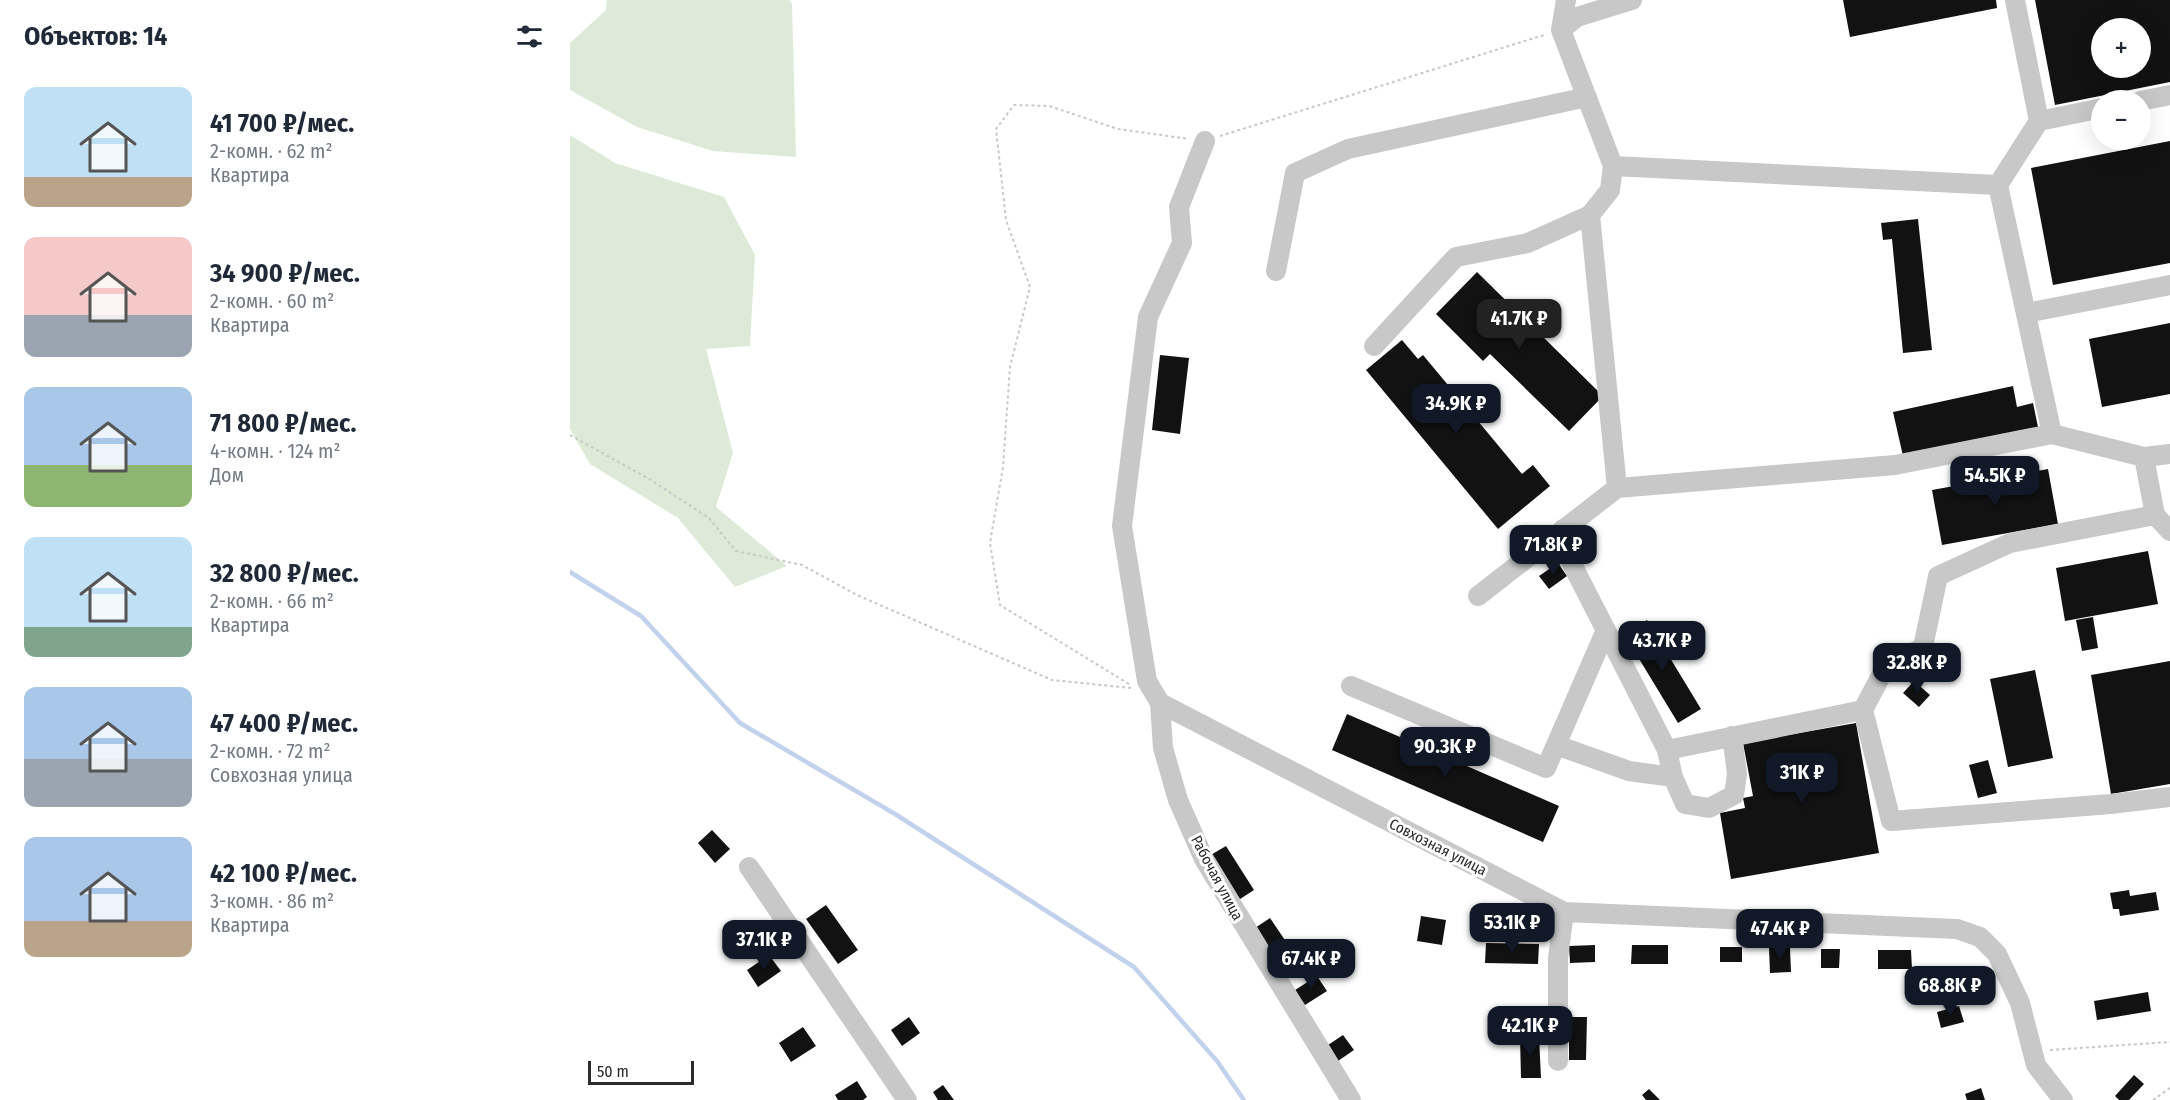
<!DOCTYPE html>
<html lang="ru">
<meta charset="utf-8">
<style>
body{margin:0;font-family:"Fira Sans Condensed",sans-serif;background:#f6f6f7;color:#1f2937;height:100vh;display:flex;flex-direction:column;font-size:22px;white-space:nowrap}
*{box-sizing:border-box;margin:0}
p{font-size:20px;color:#747a83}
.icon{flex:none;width:33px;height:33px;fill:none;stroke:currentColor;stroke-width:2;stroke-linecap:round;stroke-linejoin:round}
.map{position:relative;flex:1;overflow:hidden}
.details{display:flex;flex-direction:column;background:#fff;width:570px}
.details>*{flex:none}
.tools{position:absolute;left:1521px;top:18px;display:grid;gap:12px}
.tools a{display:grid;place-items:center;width:60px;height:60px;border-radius:50%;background:#fff;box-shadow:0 6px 24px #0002;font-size:30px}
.scale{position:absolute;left:18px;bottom:15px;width:106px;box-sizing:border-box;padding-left:6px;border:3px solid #2b2b2b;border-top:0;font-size:16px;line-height:21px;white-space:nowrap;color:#2b2b2b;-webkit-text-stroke:4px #fff;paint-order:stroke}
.price{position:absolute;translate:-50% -51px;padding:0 14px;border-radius:12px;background:#111827;color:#fff;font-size:20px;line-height:39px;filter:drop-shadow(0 2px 3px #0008)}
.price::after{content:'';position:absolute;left:50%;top:36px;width:18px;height:14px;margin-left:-9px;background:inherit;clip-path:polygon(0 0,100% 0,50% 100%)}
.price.current{background:#222;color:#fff}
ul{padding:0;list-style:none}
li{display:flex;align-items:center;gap:18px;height:150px;padding:0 24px}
li span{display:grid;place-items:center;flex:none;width:168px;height:120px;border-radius:12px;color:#555}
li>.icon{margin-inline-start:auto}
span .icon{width:72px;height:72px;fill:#fffc;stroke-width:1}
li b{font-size:26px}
h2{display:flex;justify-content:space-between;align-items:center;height:72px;padding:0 24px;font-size:26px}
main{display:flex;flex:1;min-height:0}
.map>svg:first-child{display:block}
</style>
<main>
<section class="details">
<h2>Объектов: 14<svg class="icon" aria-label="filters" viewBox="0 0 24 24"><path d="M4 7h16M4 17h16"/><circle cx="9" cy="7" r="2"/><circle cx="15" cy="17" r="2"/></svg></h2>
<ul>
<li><span style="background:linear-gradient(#bfe0f5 75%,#b9a48a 0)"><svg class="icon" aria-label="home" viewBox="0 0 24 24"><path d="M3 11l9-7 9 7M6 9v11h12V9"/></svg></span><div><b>41 700 ₽/мес.</b><p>2-комн. · 62 m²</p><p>Квартира</p></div></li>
<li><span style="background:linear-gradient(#f6c9c9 65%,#9aa5b1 0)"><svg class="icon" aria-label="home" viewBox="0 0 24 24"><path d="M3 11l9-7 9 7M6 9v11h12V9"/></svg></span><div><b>34 900 ₽/мес.</b><p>2-комн. · 60 m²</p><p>Квартира</p></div></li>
<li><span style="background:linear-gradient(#a9c7e8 65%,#8fb573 0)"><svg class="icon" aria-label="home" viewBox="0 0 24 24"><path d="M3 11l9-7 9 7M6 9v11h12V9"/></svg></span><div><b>71 800 ₽/мес.</b><p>4-комн. · 124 m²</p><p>Дом</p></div></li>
<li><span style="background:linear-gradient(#bfe0f5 75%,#7fa58c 0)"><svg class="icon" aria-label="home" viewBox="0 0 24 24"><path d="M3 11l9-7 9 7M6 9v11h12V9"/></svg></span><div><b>32 800 ₽/мес.</b><p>2-комн. · 66 m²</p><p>Квартира</p></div></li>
<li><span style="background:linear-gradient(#a9c7e8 60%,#9aa5b1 0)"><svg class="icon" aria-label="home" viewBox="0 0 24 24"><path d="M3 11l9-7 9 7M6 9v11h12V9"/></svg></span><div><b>47 400 ₽/мес.</b><p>2-комн. · 72 m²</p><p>Совхозная улица</p></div></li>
<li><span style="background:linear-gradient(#a9c7e8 70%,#b9a48a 0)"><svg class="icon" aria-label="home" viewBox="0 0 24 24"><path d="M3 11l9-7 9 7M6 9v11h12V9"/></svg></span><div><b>42 100 ₽/мес.</b><p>3-комн. · 86 m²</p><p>Квартира</p></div></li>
</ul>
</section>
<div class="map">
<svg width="1600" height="1100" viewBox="0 0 1600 1100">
<rect width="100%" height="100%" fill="#fff"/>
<path fill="#ddead7" d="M37 0H219L222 4 226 157 143 151 67 127 0 90V43L36 10Z
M0 135 45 163 154 197 185 255 180 346 136 349 163 453 146 507 217 566 165 587 108 518 20 464 0 429Z"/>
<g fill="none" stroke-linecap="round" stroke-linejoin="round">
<path stroke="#c2d2ec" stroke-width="4.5" d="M0 572 71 616 170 723 325 814 564 967 647 1061 674 1100"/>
</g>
<path fill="#121212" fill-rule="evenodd" d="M1273 0H1426L1427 8 1280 37Z
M1465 0H1600V82L1485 105ZM1532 28H1570V68H1532Z
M1600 141V263L1483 285 1461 168Z
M1348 219 1362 350 1333 353 1322 239 1313 240 1311 223Z
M907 272 1033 396 999 431 920 354 913 361 866 314Z
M1600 323V394L1532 407 1519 339Z
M832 340 848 359 853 355 952 474 963 465 980 486 928 529 796 370Z
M590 355 619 358 610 434 582 430Z
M1443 386 1447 407 1463 403 1468 427 1333 456 1323 412Z
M1478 469 1488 524 1372 545 1362 490Z
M1578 551 1588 604 1495 621 1486 568Z
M988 563 997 576 979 589 969 576Z
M1523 617 1528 648 1512 651 1506 620Z
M1077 620 1131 709 1108 723 1054 634Z
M1600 661V784L1541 794 1521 675Z
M1465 670 1483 758 1438 767 1420 679Z
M1344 681 1360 695 1349 707 1333 693Z
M777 714 989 806 973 842 762 750Z
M1286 723 1309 853 1161 879 1150 813 1175 808 1173 798 1183 796 1173 743Z
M1418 760 1427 793 1408 798 1399 765Z
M142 830 160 849 145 863 128 843Z
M656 846 684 890 667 901 639 856Z
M1559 890 1560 896 1586 892 1589 910 1550 916 1549 909H1543L1540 893Z
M256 905 288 950 268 964 236 919Z
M851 916 876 920 872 945 847 941Z
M700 918 729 961 714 971 685 928Z
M916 943 969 944 968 964 915 963Z
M1025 945V962L1000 963 999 946Z
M1062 945H1098V964H1061Z
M1150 947H1172V962H1150Z
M1199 948H1220L1221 972 1200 973Z
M1251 949H1270L1269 968H1251Z
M1308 950H1341L1342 969H1308Z
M199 955 211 971 188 987 177 970Z
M747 976 757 991 735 1005 725 990Z
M1578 992 1581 1011 1527 1020 1524 1001Z
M1389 1006 1394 1022 1371 1028 1367 1012Z
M339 1017 350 1033 332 1046 321 1030Z
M999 1017H1017L1016 1060H999Z
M233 1027 246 1046 221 1062 209 1043Z
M773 1035 784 1050 768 1061 758 1045Z
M969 1036 971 1078H951L950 1037Z
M1564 1075 1574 1084 1559 1100H1549L1545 1096Z
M287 1081 297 1097 293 1100H268L265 1095Z
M373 1085 384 1100H368L363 1092Z
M1411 1088 1415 1100H1397L1395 1094Z
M1079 1089 1090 1100H1076L1072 1095Z"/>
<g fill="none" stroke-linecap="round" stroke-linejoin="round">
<path stroke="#c8c8c8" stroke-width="2" stroke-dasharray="3 3" stroke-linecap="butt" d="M650 136 974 35
M0 435 81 480 139 518 166 551 232 565 287 595 482 680 561 688
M559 684 430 605 420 543 433 467 440 367 460 287 436 220 426 129 444 105 479 106 548 129 619 139
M1480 1050 1600 1042
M1583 1100 1600 1088"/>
<path stroke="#c8c8c8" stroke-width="20" d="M996 0 991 30 1043 166 1428 185 1482 434 1574 457
M991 30 1007 17 1062 0
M1570 101 1600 95
M1469 121 1532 108
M635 141 609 207 612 243 578 317 552 526 577 681 590 703 593 748 608 800 634 859 781 1100
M1428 185 1469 121 1445 0
M1020 215 1047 488
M706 271 725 173 778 149 1017 97
M1456 313 1600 285
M804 346 886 257 958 243 1020 215 1040 190 1043 166
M1600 454 1574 457 1585 515 1600 531
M1585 515 1440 543 1368 576 1353 647 1314 670 1293 710 1321 821 1541 804 1600 797
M993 529 1003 566 1097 750 1293 710
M908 596 1047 488 1325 465 1482 434
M781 686 976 768 1036 630
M590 703 994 912 1387 929 1410 937 1427 954 1450 1003 1466 1065 1493 1100
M986 745 1059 771 1103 777
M1097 750 1103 777 1115 804 1139 808 1164 795 1167 774 1162 736
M179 867 337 1100
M988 1061V958L994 912"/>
</g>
<g text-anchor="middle" stroke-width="6" stroke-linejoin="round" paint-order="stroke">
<g font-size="15" fill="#2b2b2b" stroke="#fff">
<text transform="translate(868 847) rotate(27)" y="5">Совхозная улица</text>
<text transform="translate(647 878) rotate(62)" y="5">Рабочая улица</text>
</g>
</g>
</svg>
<div class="tools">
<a>+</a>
<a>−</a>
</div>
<div class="scale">50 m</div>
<b class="price current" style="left:949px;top:350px">41.7K ₽</b>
<b class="price" style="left:886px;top:435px">34.9K ₽</b>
<b class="price" style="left:1425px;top:507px">54.5K ₽</b>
<b class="price" style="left:983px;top:576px">71.8K ₽</b>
<b class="price" style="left:1092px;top:672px">43.7K ₽</b>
<b class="price" style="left:1347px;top:694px">32.8K ₽</b>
<b class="price" style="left:875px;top:778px">90.3K ₽</b>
<b class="price" style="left:1232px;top:804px">31K ₽</b>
<b class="price" style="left:942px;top:954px">53.1K ₽</b>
<b class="price" style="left:1210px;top:960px">47.4K ₽</b>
<b class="price" style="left:194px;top:971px">37.1K ₽</b>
<b class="price" style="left:741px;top:990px">67.4K ₽</b>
<b class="price" style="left:1380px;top:1017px">68.8K ₽</b>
<b class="price" style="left:960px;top:1057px">42.1K ₽</b>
</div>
</main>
